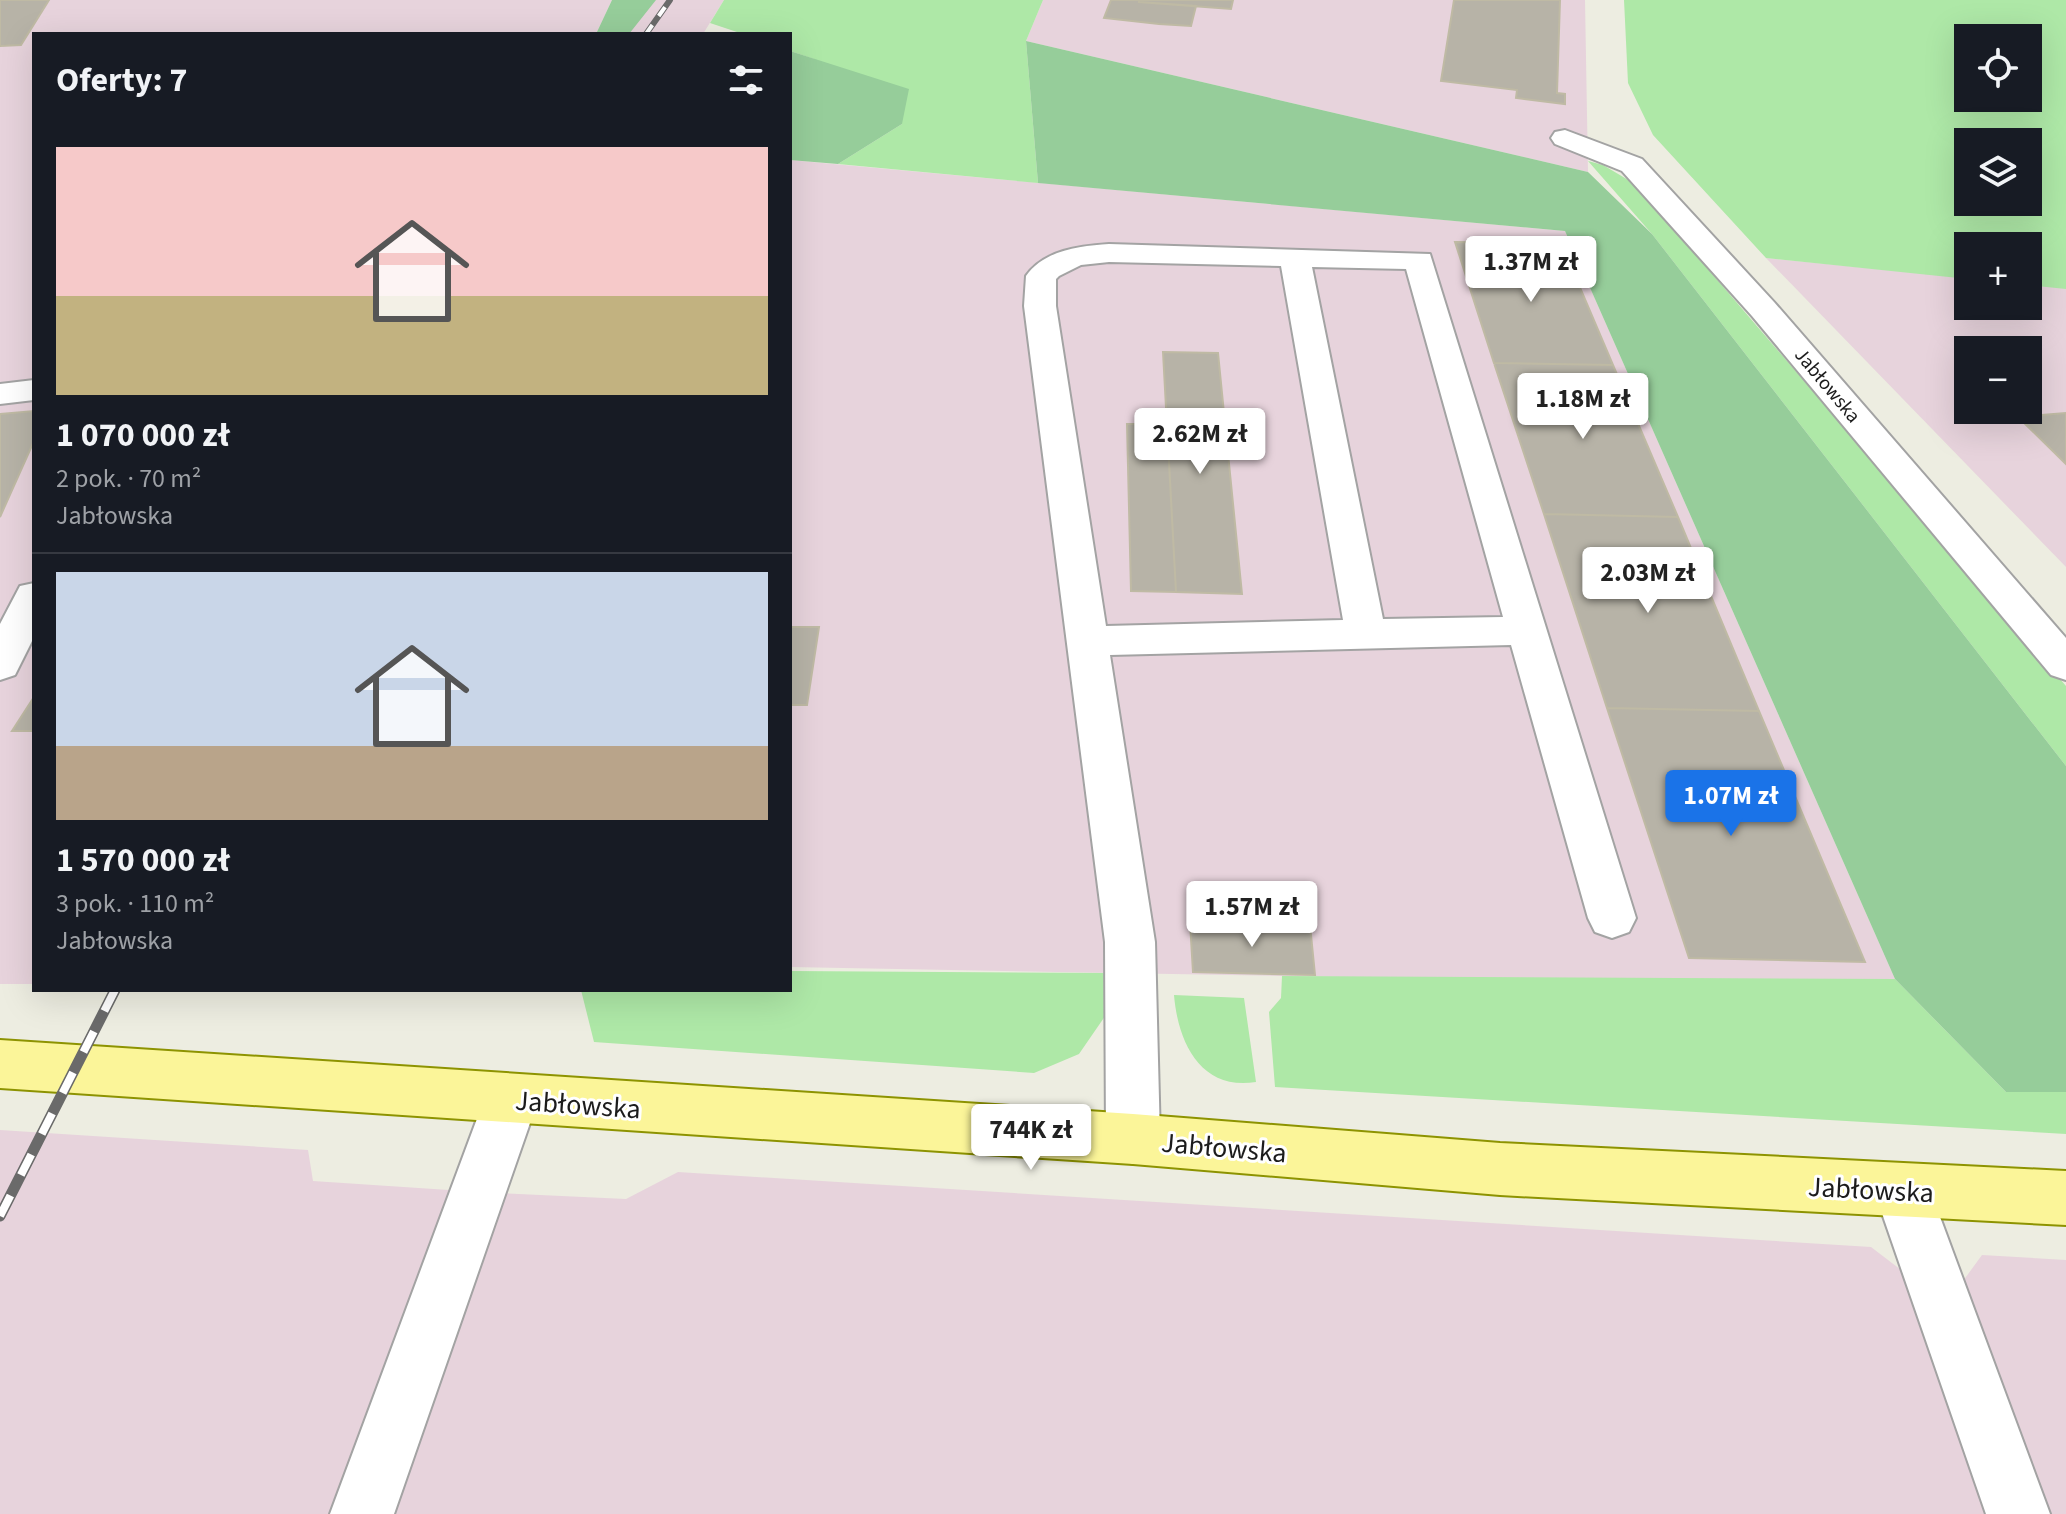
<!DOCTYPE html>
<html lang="pl">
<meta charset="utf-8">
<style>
body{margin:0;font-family:"Source Sans 3",sans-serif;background:#20242c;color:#f1f3f6;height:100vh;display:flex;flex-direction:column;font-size:30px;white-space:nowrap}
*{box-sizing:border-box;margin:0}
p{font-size:26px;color:#9ea1a6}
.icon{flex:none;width:44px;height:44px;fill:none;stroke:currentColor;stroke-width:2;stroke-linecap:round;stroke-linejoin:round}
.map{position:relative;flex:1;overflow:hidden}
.side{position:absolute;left:32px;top:32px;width:760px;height:960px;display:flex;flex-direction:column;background:#171b24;border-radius:0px;box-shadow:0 8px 32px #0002}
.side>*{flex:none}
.controls{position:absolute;left:1954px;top:24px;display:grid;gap:16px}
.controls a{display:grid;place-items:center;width:88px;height:88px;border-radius:0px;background:#171b24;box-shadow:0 8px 32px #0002;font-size:40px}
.price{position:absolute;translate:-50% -68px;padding:0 18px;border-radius:8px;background:#fff;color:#222;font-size:26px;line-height:52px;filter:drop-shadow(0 2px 4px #0008)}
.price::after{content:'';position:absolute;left:50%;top:48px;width:24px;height:18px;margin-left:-12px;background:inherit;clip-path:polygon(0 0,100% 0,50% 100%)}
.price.selected{background:#1a73e8;color:#fff}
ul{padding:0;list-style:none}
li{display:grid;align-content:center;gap:16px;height:424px;padding:0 24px}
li+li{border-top:2px solid #363941}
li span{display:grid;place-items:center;height:248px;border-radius:0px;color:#555}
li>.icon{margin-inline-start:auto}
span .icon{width:144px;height:144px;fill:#fffc;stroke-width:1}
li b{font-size:34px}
h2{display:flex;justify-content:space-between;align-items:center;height:96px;padding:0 24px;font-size:34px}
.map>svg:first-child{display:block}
</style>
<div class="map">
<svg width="2066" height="1514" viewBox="0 0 2066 1514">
<rect width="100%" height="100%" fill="#edede1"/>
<path fill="#e7d3dc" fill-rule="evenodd" d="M0 0H612L596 34H34V984H0Z
M635 0H724L703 34H615Z
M1043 0H1585L1588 172 1026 41Z
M790 160 1565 231 1895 979 1665 983 790 967Z
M1766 258 1968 278V306H2028V284L2066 288V567ZM1968 350H2028V410H1968Z
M0 1130 308 1150 313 1181 479 1192 626 1199 678 1172 1871 1247 1909 1276 1963 1281 1982 1255 2066 1260V1514H0Z"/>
<path fill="#aee8a7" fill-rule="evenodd" d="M724 0H1043L1026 41 1038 183 838 164 902 124 814 59 790 51V34H743L710 23Z
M1624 0H2066V289L2028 285V246H1968V279L1766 258 1653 135 1628 83ZM2028 38V98H1968V38ZM2028 142V202H1968V142Z
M1588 161 1603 165 1635 184 2066 686V766L1652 234Z
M790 971 1112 973 1110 1009 1079 1054 1034 1073 594 1042 581 990H790Z
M1282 976 1895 979 2006 1092H2066V1134L1275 1087 1269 1012 1281 998Z
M1174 995 1244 998 1256 1082C1201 1091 1178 1043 1174 995Z"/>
<path fill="#96cd9a" d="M612 0H656L629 34H596Z
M1026 41 1588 172 1652 234 2066 766V1092H2006L1895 979 1565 231 1038 183Z
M790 51 909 89 902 124 838 164 790 160Z"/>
<path fill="#b7b3a7" stroke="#bfbaa4" stroke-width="2" d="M0 0H49L21 45 0 46Z
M1111 0H1139V2L1196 6 1191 26 1159 24 1104 18Z
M1139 0H1233L1231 9 1139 2Z
M1454 0H1560L1557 93 1565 94V104L1516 98 1517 90 1441 81Z
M1455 242 1561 243 1613 365 1494 363Z
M1163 352 1218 353 1242 594 1176 592Z
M1494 363 1613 365 1678 517 1544 514Z
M34 411V441L0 517V414Z
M2066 413V464L2018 417Z
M1127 424H1167L1176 592 1131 591Z
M1544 514 1678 517 1759 711 1607 708Z
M790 627H819L807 705H790Z
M34 697V731H12Z
M1607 708 1759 711 1865 962 1689 958Z
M1190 922 1310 925 1315 975 1193 972Z"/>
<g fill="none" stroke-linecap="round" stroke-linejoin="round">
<g stroke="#a3a3a3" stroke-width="4">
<path id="minor" d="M1565 130 1642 159 1774 302 2066 638V680L2051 675 1752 316 1622 171 1555 144 1551 138 1555 132Z
M1109 244 1430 254 1636 918 1629 932 1612 938 1595 932 1588 918 1511 645 1110 655 1155 942 1160 1139 1152 1157 1133 1164 1114 1157 1106 1139 1105 942 1024 306 1026 276C1044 250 1080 246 1109 244ZM1109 262 1281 266 1343 620 1106 626 1056 306V279L1059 276 1081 265ZM1312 267 1406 269 1503 617 1383 619Z
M34 380V400L0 404V384Z
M34 583V637L15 675 0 680V624L20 586Z
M511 1076 530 1083 538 1100 394 1514H330L484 1100 492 1083Z
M1902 1163 1922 1171 1930 1190 2050 1514H1986L1874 1190 1882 1171Z"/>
</g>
<g stroke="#8d9301" stroke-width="4">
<path id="major" d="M0 1040 1133 1114 1500 1143 2066 1171V1225L1500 1195 1133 1164 0 1088Z"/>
</g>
<use href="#minor" fill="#fff" fill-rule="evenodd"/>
<use href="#major" fill="#fbf599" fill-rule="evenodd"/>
<g stroke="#6a6a6a" stroke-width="6">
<path id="rail-far1" d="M646 34 670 0"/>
</g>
<g stroke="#6a6a6a" stroke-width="11">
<path id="rail" d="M0 1216 115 990"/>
</g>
<use href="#rail-far1" stroke="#fff" stroke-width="4" stroke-dasharray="11" stroke-linecap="butt"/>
<use href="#rail" stroke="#fff" stroke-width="8" stroke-dasharray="23" stroke-linecap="butt"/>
</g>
<g text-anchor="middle" stroke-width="6" stroke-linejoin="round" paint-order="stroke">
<g font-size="20" fill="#1c1c1c" stroke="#fff">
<text transform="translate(1828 385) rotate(50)" y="7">Jabłowska</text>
</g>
<g font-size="28" fill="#1c1c1c" stroke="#fff">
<text transform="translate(578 1104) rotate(4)" y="10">Jabłowska</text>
<text transform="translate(1224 1147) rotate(5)" y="10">Jabłowska</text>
<text transform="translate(1871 1189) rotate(3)" y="10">Jabłowska</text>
</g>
</g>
</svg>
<div class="controls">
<a><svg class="icon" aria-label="locate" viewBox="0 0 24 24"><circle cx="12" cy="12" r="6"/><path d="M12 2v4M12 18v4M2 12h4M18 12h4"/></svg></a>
<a><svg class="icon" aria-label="layers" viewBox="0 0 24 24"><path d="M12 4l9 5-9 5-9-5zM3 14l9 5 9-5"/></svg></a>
<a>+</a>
<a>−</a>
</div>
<b class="price" style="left:1531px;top:304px">1.37M zł</b>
<b class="price" style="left:1583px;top:441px">1.18M zł</b>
<b class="price" style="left:1200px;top:476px">2.62M zł</b>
<b class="price" style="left:1648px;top:615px">2.03M zł</b>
<b class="price selected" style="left:1731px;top:838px">1.07M zł</b>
<b class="price" style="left:1252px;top:949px">1.57M zł</b>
<b class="price" style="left:1031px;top:1172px">744K zł</b>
<section class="side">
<h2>Oferty: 7<svg class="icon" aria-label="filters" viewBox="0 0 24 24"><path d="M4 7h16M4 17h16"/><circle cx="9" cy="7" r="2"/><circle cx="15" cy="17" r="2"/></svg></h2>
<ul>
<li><span style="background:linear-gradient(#f6c9c9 60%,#c2b280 0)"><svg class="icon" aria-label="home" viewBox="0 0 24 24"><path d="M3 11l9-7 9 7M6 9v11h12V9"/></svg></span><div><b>1 070 000 zł</b><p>2 pok. · 70 m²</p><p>Jabłowska</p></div></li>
<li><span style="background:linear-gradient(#c9d6e8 70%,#b9a48a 0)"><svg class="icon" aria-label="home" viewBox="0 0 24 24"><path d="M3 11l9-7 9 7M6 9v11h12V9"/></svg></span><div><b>1 570 000 zł</b><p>3 pok. · 110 m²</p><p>Jabłowska</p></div></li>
</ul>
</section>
</div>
